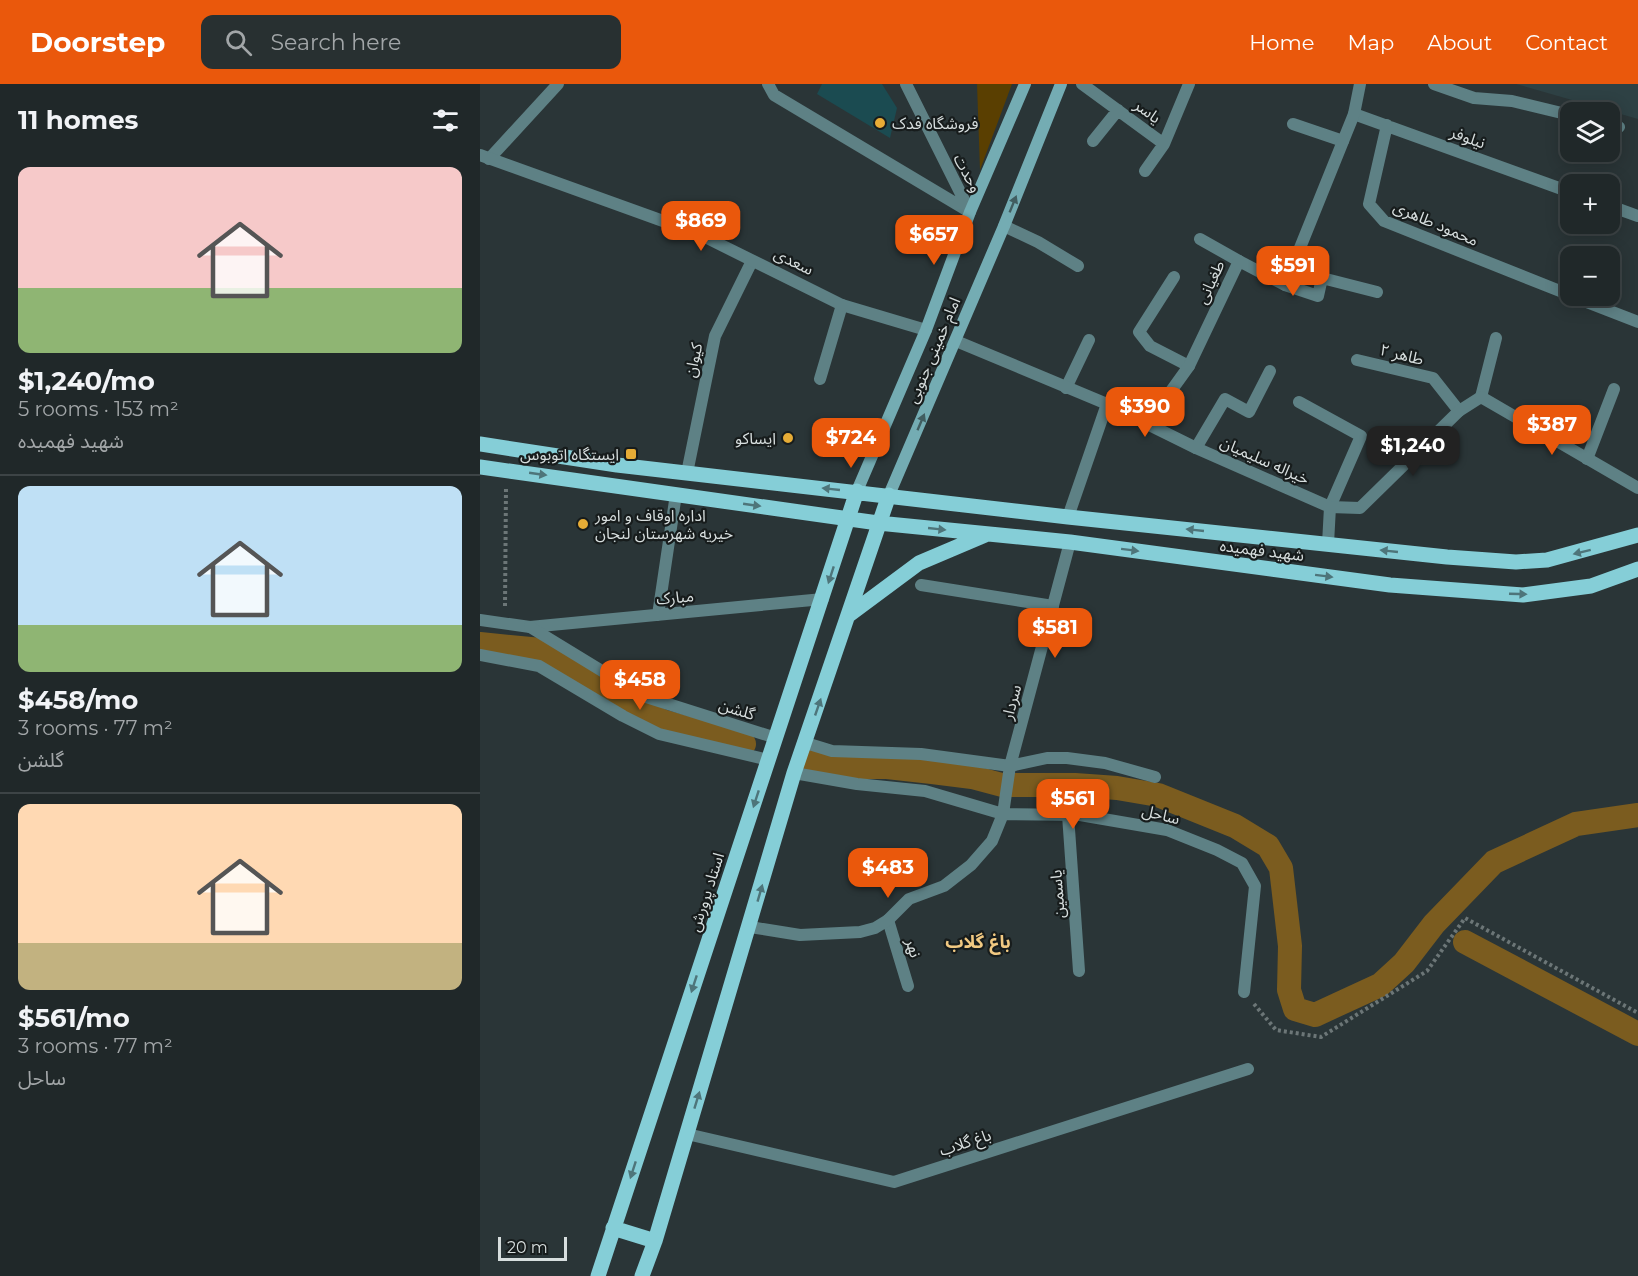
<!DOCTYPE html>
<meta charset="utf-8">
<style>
body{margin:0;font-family:Montserrat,"Noto Sans Arabic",sans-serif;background:#283031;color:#f1f3f6;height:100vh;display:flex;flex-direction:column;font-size:22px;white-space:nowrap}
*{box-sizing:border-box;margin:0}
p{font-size:20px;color:#a2a6a8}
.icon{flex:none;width:33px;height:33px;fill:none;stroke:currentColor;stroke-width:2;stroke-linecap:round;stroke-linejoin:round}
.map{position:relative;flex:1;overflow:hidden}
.drawer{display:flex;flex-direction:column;background:#202829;width:480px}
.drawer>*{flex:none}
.buttons{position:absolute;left:1080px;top:18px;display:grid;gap:12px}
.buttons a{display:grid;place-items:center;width:60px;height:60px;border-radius:12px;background:#202829;box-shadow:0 3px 15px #0003,0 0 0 2px #3d4446;font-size:30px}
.scale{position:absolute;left:18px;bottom:15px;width:69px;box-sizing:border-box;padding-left:6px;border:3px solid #d7dede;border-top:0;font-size:16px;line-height:21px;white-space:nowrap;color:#d7dede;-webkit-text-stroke:4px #171c1c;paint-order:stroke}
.price{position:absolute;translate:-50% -51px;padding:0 14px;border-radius:12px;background:#ea580c;color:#fff;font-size:20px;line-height:39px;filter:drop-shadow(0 2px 3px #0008)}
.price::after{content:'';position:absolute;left:50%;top:36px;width:18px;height:14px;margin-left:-9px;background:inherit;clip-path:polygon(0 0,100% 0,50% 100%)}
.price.current{background:#222;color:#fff}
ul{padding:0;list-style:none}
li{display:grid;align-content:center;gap:12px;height:318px;padding:0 18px}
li+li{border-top:2px solid #3d4446}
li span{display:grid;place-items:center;height:186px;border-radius:12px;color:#555}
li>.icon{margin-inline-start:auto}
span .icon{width:108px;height:108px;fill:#fffc;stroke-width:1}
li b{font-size:26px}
h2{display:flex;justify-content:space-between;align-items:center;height:72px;padding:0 18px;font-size:26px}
header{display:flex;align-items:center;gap:36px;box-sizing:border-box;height:84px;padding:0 30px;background:#ea580c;color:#fff}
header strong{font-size:28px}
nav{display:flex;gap:33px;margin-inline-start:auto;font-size:21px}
.search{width:420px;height:54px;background:#283031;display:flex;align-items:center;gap:15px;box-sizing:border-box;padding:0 21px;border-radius:12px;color:#a2a6a8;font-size:22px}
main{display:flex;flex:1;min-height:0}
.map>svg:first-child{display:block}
</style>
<header>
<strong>Doorstep</strong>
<div class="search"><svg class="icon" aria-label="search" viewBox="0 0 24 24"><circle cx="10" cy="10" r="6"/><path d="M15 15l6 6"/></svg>Search here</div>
<nav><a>Home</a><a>Map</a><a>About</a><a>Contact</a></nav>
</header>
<main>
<section class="drawer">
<h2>11 homes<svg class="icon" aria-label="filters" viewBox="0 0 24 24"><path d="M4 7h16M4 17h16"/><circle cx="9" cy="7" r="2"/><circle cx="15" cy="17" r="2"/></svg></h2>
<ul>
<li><span style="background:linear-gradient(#f6c9c9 65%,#8fb573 0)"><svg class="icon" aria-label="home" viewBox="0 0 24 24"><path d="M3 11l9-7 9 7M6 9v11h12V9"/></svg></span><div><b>$1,240/mo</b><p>5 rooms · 153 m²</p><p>شهید فهمیده</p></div></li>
<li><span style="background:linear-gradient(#bfe0f5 75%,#8fb573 0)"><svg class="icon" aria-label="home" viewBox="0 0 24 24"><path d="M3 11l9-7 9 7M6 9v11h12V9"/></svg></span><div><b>$458/mo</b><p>3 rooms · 77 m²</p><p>گلشن</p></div></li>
<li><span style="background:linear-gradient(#ffd9b3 75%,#c2b280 0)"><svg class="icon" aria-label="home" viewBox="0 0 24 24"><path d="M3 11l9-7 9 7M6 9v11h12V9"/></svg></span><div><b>$561/mo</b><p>3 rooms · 77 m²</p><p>ساحل</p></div></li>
</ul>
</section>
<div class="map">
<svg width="1158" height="1192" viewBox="0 0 1158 1192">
<rect width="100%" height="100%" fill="#2a3537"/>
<path fill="#2e4144" d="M1036 0H1158V35Z"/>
<path fill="#5a3f01" d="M497 0H532L500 86Z"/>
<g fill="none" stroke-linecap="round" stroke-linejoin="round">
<path stroke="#7b5c1f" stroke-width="24" d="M0 560 61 566 114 596 150 621 182 637 264 660
M329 676 358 683H407L452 688 492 693 522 701H595L637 704 678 711 755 742 788 762 801 784 810 862 809 906 815 925 835 931 900 901 924 879 954 840 1014 778 1096 740 1158 731
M985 858 1158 950"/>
</g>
<path fill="#1b4b51" d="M342 0H402L417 24 410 54 337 10Z"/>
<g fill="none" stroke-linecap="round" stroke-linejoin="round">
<path stroke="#6c7677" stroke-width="4" stroke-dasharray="3 3" stroke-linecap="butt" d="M25 522 26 404
M774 920 796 946 841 953 947 887 985 834 1158 929"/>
<path stroke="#5e8185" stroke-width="12" d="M288 0 294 11 490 128
M426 0 490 128
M602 0 684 60
M954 0 994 14 1032 17 1090 31
M874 30 1090 108
M813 40 863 57
M907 41 889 120 904 137 1090 211
M1130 41 1139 43
M613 57 638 26
M9 75 78 0
M665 87 684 60 709 0
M1130 122 1158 132
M524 142 558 158 598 182
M720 155 759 177
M694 193 659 248 670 262 709 282
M805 201 838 212 842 194 897 208
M1091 212 1158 238
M877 276 953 294 979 327
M340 295 362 221
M586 304 609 256
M1001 313 1016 254
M819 318 881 352 850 423
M716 364 745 315 769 328 790 287
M1107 375 1134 305
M207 389 235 252 272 177
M588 433 627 320
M441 501 573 522
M178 531 196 410
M0 536 50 543 343 515
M0 571 59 582 143 632 179 650 289 676
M588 731 599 887
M408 836 428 902
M207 1050 414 1098 768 985"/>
<path stroke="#5e8185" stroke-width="12" d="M0 71 219 150 362 221 446 246
M476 257 627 320 716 364 850 423 848 460
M668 339 709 282 759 177 805 201 874 30 880 0
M850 423 880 424 979 327 1001 313 1158 404
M50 543 163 612 296 654
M326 659 352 667 441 670 530 682 567 674H587L625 679 675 693
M314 689 377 700 445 707 523 730 600 731 687 746 737 766 762 779 775 802 764 908
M270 843 320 851 380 848 395 844 408 836 429 815 464 802 491 781 512 757 523 730 530 682 590 458"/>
<path stroke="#74acb3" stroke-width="12" d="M377 407 446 246 490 128 545 0
M409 411 524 142 581 0"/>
<path stroke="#85ced7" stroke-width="15" d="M0 360 137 381 588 433 967 473 1036 478 1067 476 1158 451
M0 383 398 439 590 458 910 501 1043 511 1111 502 1158 485
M369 531 439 479 505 451
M133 1144 175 1157
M118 1192 377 407
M162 1192 175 1157 314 689 409 411"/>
</g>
<defs><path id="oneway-solid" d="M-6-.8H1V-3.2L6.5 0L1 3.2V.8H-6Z" transform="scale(1.5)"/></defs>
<g fill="#415d60">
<use href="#oneway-solid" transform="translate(533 120) rotate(-68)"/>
<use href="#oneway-solid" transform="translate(441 338) rotate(-67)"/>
</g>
<g fill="#4e757a">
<use href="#oneway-solid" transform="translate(58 390) rotate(8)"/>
<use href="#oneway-solid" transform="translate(351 405) rotate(-174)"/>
<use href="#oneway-solid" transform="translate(272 421) rotate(8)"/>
<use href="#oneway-solid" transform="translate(457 445) rotate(6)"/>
<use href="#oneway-solid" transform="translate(715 446) rotate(-174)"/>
<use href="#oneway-solid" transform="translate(650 466) rotate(7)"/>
<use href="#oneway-solid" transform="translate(909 467) rotate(-174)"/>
<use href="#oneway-solid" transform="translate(1102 468) rotate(166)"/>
<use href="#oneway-solid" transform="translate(351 491) rotate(108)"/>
<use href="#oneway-solid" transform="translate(844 492) rotate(7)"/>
<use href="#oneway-solid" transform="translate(1038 510) rotate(2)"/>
<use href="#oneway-solid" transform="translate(338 623) rotate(-71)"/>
<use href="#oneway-solid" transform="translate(276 715) rotate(108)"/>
<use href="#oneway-solid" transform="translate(280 809) rotate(-74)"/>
<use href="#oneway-solid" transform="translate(214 900) rotate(108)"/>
<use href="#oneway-solid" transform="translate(217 1016) rotate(-73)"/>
<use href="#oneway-solid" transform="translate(153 1086) rotate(108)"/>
</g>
<g fill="#e6ac36" stroke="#171c1c" stroke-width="2">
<circle cx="400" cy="39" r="6"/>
<circle cx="308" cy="354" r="6"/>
<rect x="145" y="364" width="12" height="12" rx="3"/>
<circle cx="103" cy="440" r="6"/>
</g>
<g text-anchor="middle" stroke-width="4.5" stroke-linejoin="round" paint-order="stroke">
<g font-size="16" fill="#d7dede" stroke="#171c1c">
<text transform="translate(668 27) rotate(36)" y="6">یاسر</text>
<text transform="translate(988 53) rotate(20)" y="6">نیلوفر</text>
<text transform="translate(488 89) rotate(62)" y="6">وحدت</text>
<text transform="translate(956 139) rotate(23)" y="6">محمود طاهری</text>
<text transform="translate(314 177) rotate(26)" y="6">سعدی</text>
<text transform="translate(730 198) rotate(-65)" y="6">طغیانی</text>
<text transform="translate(453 266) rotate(-67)" y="6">امام خمینی جنوبی</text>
<text transform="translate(922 270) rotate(14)" y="6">طاهر ۲</text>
<text transform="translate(213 276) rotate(-78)" y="6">کیوان</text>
<text transform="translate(785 376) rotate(24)" y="6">خیراله سلیمیان</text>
<text transform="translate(782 466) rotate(7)" y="6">شهید فهمیده</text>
<text transform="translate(195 513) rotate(-5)" y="6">مبارک</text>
<text transform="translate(531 618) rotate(-75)" y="6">سردار</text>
<text transform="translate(257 625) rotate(17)" y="6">گلشن</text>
<text transform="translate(681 730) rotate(14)" y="6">ساحل</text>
<text transform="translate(226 808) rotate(-72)" y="6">استاد پرورش</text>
<text transform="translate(577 810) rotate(-94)" y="6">یاسمین</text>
<text transform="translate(434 864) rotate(73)" y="6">نهر</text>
<text transform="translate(485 1058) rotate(-18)" y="6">باغ گلاب</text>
</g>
<g font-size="16" fill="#d7dede" stroke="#171c1c" text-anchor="start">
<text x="412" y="45">فروشگاه فدک</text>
<text x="296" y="360" text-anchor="end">ایساکو</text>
<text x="139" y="376" text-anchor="end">ایستگاه اتوبوس</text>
<text x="115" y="437">اداره اوقاف و امور<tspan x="115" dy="18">خیریه شهرستان لنجان</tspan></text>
</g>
<g font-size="18" font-weight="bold" fill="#f1c982" stroke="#171c1c">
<text x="498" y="864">باغ گلاب</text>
</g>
</g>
</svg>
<div class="buttons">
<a><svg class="icon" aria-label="layers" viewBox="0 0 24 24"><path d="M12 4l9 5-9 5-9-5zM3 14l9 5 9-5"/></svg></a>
<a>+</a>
<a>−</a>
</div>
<div class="scale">20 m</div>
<b class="price" style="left:221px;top:168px">$869</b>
<b class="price" style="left:454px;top:182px">$657</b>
<b class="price" style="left:813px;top:213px">$591</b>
<b class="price" style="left:665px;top:354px">$390</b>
<b class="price" style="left:1072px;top:372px">$387</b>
<b class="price" style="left:371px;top:385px">$724</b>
<b class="price current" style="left:933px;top:393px">$1,240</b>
<b class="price" style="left:575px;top:575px">$581</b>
<b class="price" style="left:160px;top:627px">$458</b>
<b class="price" style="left:593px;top:746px">$561</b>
<b class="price" style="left:408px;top:815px">$483</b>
</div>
</main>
